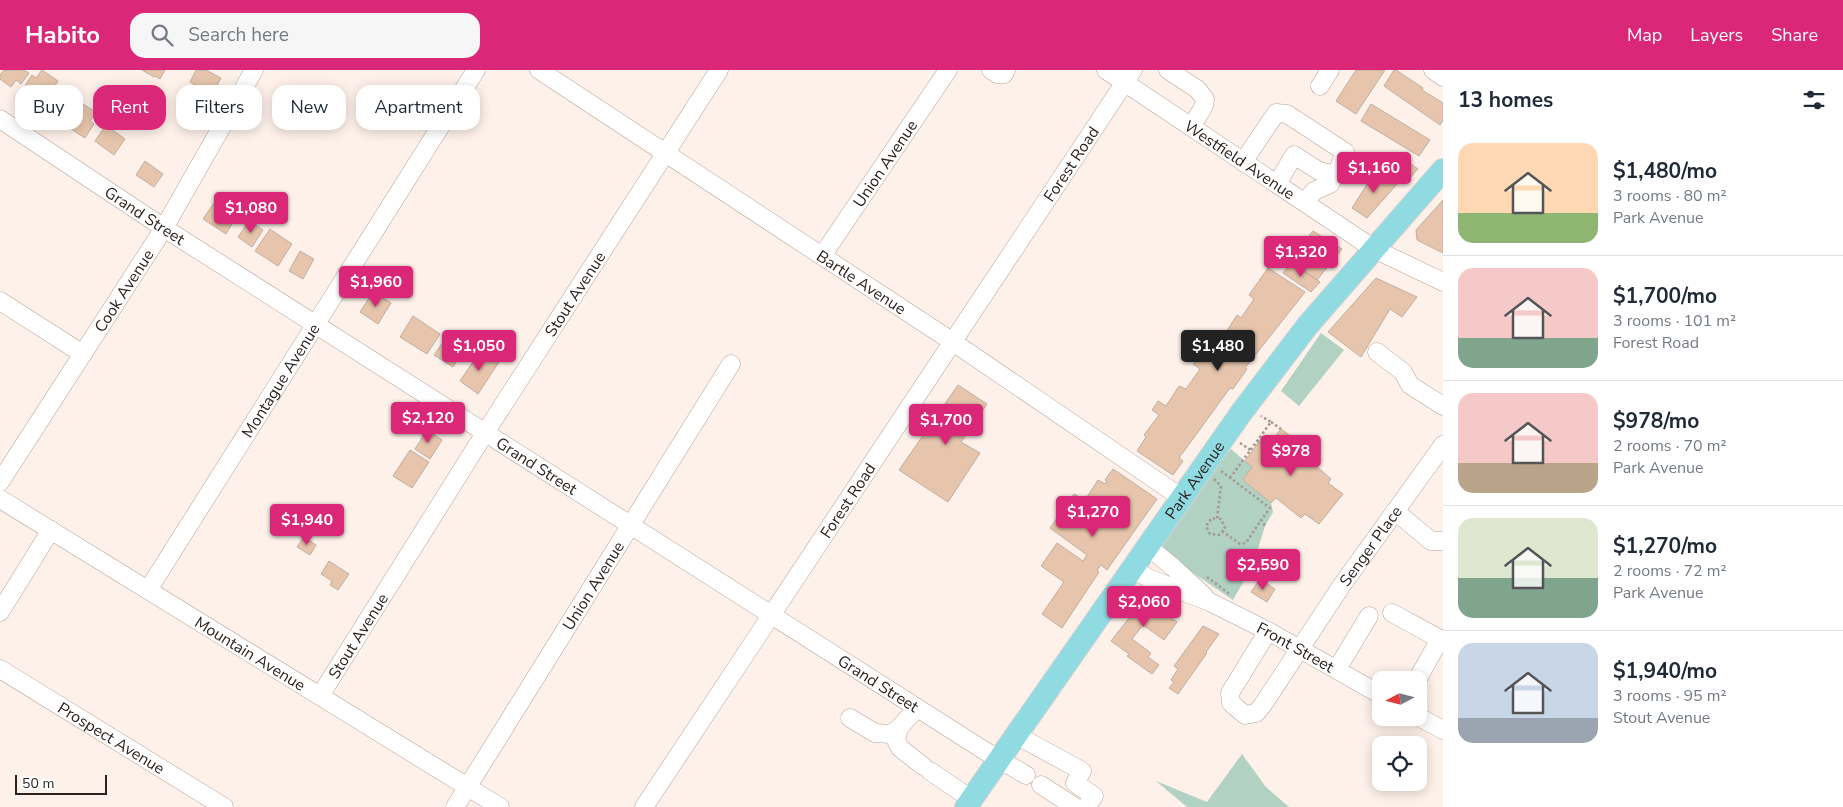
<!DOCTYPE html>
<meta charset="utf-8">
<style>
body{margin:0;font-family:"Nunito Sans",sans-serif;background:#f6f6f7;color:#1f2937;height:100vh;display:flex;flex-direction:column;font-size:19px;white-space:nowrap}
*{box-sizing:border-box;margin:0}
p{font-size:16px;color:#747a83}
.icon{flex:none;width:28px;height:28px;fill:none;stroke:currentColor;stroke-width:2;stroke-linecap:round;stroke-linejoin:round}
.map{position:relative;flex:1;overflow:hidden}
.sheet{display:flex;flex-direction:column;background:#fff;width:400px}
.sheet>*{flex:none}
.hud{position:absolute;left:15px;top:15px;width:475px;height:45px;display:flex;gap:10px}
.needle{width:32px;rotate:263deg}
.buttons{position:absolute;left:1372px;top:601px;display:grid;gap:10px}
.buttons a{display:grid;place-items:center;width:55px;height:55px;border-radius:10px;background:#fff;box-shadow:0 2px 12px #0003;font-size:25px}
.scale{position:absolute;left:15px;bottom:12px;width:92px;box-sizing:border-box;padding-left:5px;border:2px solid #2b231f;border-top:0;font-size:14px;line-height:18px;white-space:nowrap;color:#2b231f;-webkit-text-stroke:4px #fff;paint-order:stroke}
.price{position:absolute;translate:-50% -42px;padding:0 11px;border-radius:5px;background:#db2777;color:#fff;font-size:16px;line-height:32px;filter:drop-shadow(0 1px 2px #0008)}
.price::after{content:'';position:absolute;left:50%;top:30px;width:15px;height:11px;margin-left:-8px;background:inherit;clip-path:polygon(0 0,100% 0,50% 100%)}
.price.active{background:#222;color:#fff}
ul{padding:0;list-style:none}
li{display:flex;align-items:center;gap:15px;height:125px;padding:0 15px}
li+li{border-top:1px solid #e0e1e3}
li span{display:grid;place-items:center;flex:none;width:140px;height:100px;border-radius:15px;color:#555}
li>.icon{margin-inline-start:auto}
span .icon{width:60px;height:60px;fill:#fffc;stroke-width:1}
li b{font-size:21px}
h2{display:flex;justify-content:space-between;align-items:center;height:60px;padding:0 15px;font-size:21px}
.pill{padding:0 18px;border-radius:15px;background:#fff;box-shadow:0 2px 12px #0003;font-size:18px;line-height:45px}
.pill.active{background:#db2777;color:#fff}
header{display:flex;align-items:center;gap:30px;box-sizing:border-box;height:70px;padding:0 25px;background:#db2777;color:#fff}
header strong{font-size:24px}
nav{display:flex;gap:28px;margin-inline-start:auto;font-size:18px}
.search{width:350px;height:45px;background:#f6f6f7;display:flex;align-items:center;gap:12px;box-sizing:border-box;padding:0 18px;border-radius:15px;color:#747a83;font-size:19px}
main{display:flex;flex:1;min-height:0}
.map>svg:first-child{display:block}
</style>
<header>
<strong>Habito</strong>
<div class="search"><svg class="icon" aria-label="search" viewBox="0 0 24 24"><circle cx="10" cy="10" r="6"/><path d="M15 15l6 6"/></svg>Search here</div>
<nav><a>Map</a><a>Layers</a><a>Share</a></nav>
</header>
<main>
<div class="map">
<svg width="1443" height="737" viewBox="0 0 1443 737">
<rect width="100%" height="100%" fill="#fdf1e9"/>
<path fill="#b1d2c3" d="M1321 263 1344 280 1299 336 1281 321Z
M1231 379 1252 397 1243 410 1271 433 1273 442 1265 456 1253 495 1233 530 1165 484 1162 475 1216 397Z
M1242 684 1265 716 1289 737H1187L1156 711 1207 732Z"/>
<path fill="#e7c5ac" stroke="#c0aea1" d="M4 0H24L29 3 21 14 16 10 11 17 0 9V5Z
M42 0 58 11 39 39 24 28 30 20 25 16 32 5 36 8Z
M142 0H165L160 9 155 6 154 7Z
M196 0H206L221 8 212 24 190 12Z
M1356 0H1385L1356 44 1336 31Z
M1394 0H1396L1423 18 1422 20 1443 33V50L1440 55 1384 16Z
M56 21 76 34 68 45 62 41 58 48 44 38Z
M81 33 96 42 90 51 94 54 85 68 71 59 77 50 72 47Z
M1371 34 1430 70 1419 86 1361 51Z
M106 55 125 69 114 85 95 71Z
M1399 86 1418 99 1405 113 1387 102 1389 100 1387 98 1389 93 1390 94 1392 91 1394 93Z
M145 91 163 104 154 117 136 105Z
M1376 100 1398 113 1367 148 1352 138Z
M1443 130V183L1417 170 1416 160Z
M234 132 242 137 226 164 203 149 214 133 228 142Z
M249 151 263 160 252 177 238 167Z
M270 159 292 174 278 196 255 181Z
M1313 161 1342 179 1317 210 1288 191Z
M300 181 314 189 303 209 289 201Z
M1291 193 1320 212 1311 222 1283 203Z
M1268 198 1305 222 1245 298 1247 299 1233 319 1230 318 1179 388 1183 391 1173 405 1137 381 1146 367 1144 365 1159 345 1152 340 1158 331 1166 336 1179 316 1186 319 1200 299 1193 294 1207 273 1216 278 1237 245 1241 248 1254 229 1249 225Z
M1376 208 1417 227 1402 247 1390 239 1361 287 1328 262Z
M373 222 391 233 378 254 360 242Z
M413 246 440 264 427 284 400 267Z
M444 271 462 283 453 297 434 285Z
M481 280 499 292 478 324 460 311Z
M958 315 987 334 961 372 980 383 948 432 899 400Z
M1281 359 1310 380 1306 387 1331 409 1328 413 1343 424 1319 454 1305 444 1301 448 1276 428 1271 433 1243 410 1252 397 1245 391 1263 366 1271 371Z
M427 360 442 370 430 389 415 379Z
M410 380 429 392 412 418 393 406Z
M1113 399 1157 429 1107 500 1101 495 1097 500 1099 502 1062 558 1042 544 1064 512 1041 496 1057 473 1083 491 1087 485 1050 458 1074 424 1085 430 1098 410 1106 414 1107 412 1105 410Z
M304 467 316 475 310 485 297 477Z
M329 491 349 504 338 520 330 515 332 511 321 504Z
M1260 509 1275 519 1267 532 1251 522Z
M1140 518 1169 539 1165 544 1177 552 1164 570 1143 555 1132 569 1151 583 1148 587 1159 595 1152 604 1127 586 1129 584 1111 571 1133 543 1126 538Z
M1203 556 1219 564 1206 582 1207 583 1178 624 1169 618 1174 612 1171 610 1178 599 1174 596Z"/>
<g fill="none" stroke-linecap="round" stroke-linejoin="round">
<g stroke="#b5a296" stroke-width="19">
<g id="minor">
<path id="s1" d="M539 0 953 272 1182 428"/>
<path d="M991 0 997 4H1004L1006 0"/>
<path id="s2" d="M1106 0 1374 179 1443 212"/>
<path d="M1168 0 1197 19 1205 29 1204 36 1191 57"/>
<path d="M1433 0 1443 7"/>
<path d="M1320 16 1330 0"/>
<path id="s3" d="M0 49 164 158 985 681 1026 705"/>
<path d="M1243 92 1276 43 1287 44 1345 82 1336 105 1319 101 1294 85 1277 114"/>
<path d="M1305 132 1314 121 1330 114 1336 105"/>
<path id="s4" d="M822 186 948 0"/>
<path d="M0 231 83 284"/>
<path d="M1377 282 1403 302 1410 315 1443 336"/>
<path id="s5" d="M0 412 164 158 254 0"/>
<path id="s6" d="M0 429 500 737"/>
<path d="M1395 441 1431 471H1443"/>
<path d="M1147 476 1174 498 1204 526"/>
<path id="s7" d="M1132 498 1148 508 1210 532 1268 561 1381 625"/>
<path id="s8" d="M148 520 476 0"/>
<path d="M0 542 51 460"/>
<path d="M1392 543 1440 569 1417 610"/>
<path id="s9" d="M1268 561 1230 623 1231 633 1245 645 1256 643 1262 636 1342 515 1443 375"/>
<path id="s10" d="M0 599 224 737"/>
<path d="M1337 599 1369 546"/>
<path id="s11" d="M320 626 485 363 719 0"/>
<path d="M1419 647 1443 660"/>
<path d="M850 648 875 663 891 664 899 658 917 638"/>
<path d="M899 658 896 670 900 678 923 696"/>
<path d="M1016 665 1082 701 1075 713 1094 726 1086 737"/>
<path d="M930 701 971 729"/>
<path d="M1041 715 1075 737"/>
<path id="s12" d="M455 737 731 294"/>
<path id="s13" d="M644 737 1133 0"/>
</g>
</g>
<g stroke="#d5d3d2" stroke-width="24">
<g id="major">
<path id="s14" d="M966 737 1241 343 1308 255 1443 100"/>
</g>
</g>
<path stroke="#a39993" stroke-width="2.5" stroke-dasharray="2.5 2.5" stroke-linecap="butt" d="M1271 352 1281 359
M1240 373 1252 381
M1221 401 1270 438 1261 450
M1230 408 1271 352 1261 346
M1214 409 1221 416 1217 449H1221L1225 458 1219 465 1210 464 1206 456 1212 448 1217 449
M1222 461 1240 474 1246 473 1261 450 1265 456
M1207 507 1231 525"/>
<use href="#minor" stroke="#fff" stroke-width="18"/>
<use href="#major" stroke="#90dae2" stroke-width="22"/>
</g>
<g text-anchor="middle" stroke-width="5" stroke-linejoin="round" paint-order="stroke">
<g font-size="16" fill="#2b231f" stroke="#fff">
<text dy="6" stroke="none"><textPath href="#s2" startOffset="161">Westfield Avenue</textPath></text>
<text dy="6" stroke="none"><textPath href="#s4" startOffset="112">Union Avenue</textPath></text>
<text dy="6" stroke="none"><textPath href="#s13" startOffset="772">Forest Road</textPath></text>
<text dy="6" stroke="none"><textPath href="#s3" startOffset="174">Grand Street</textPath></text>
<text dy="6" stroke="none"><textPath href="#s1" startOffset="386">Bartle Avenue</textPath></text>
<text dy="6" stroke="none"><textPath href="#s5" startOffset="228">Cook Avenue</textPath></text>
<text dy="6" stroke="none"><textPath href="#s11" startOffset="476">Stout Avenue</textPath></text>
<text dy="6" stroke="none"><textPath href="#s8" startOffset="248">Montague Avenue</textPath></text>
<text dy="6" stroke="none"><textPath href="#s3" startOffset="639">Grand Street</textPath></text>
<text dy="6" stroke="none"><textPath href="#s14" startOffset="399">Park Avenue</textPath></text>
<text dy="6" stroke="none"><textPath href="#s13" startOffset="368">Forest Road</textPath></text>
<text dy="6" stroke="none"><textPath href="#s9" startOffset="315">Senger Place</textPath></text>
<text dy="6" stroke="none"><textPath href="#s12" startOffset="261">Union Avenue</textPath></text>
<text dy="6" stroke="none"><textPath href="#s11" startOffset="71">Stout Avenue</textPath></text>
<text dy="6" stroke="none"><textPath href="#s7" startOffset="182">Front Street</textPath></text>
<text dy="6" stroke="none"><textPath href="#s6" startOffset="294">Mountain Avenue</textPath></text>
<text dy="6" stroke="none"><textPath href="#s3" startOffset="1044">Grand Street</textPath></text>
<text dy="6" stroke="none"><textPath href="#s10" startOffset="131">Prospect Avenue</textPath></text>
</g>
</g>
</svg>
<div class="buttons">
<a><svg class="needle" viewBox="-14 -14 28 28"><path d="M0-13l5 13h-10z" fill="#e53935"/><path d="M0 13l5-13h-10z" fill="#747a83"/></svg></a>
<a><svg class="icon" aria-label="locate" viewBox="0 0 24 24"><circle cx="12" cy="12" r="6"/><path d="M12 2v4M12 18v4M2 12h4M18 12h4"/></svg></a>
</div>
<div class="scale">50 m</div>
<b class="price" style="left:1374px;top:124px">$1,160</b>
<b class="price" style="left:251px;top:164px">$1,080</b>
<b class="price" style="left:1301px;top:208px">$1,320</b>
<b class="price" style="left:376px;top:238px">$1,960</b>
<b class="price" style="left:479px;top:302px">$1,050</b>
<b class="price active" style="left:1218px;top:302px">$1,480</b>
<b class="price" style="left:428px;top:374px">$2,120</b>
<b class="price" style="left:946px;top:376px">$1,700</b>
<b class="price" style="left:1291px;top:407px">$978</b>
<b class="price" style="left:1093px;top:468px">$1,270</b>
<b class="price" style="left:307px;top:476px">$1,940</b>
<b class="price" style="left:1263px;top:521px">$2,590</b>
<b class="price" style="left:1144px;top:558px">$2,060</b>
<div class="hud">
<a class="pill">Buy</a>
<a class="pill active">Rent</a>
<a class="pill">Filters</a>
<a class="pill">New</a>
<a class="pill">Apartment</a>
</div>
</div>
<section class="sheet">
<h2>13 homes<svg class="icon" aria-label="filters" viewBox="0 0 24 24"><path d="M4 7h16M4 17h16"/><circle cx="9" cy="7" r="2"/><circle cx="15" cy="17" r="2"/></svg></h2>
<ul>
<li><span style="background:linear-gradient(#ffd9b3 70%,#8fb573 0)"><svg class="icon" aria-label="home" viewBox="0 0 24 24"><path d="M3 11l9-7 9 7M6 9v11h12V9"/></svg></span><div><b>$1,480/mo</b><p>3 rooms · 80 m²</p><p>Park Avenue</p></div></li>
<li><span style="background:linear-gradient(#f6c9c9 70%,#7fa58c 0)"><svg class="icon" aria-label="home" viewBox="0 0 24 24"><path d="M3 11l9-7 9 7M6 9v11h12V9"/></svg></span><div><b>$1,700/mo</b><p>3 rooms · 101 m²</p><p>Forest Road</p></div></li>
<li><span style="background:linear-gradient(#f6c9c9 70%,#b9a48a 0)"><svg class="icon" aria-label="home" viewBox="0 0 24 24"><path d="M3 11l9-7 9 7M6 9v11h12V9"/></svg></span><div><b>$978/mo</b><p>2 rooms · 70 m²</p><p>Park Avenue</p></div></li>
<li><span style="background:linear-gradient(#dfe7d0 60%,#7fa58c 0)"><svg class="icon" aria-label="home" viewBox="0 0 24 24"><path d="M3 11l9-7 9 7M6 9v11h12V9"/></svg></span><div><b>$1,270/mo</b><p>2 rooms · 72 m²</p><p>Park Avenue</p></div></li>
<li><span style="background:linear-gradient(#c9d6e8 75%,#9aa5b1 0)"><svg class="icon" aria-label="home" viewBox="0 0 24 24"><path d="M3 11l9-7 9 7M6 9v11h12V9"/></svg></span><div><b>$1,940/mo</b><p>3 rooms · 95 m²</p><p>Stout Avenue</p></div></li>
</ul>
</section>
</main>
